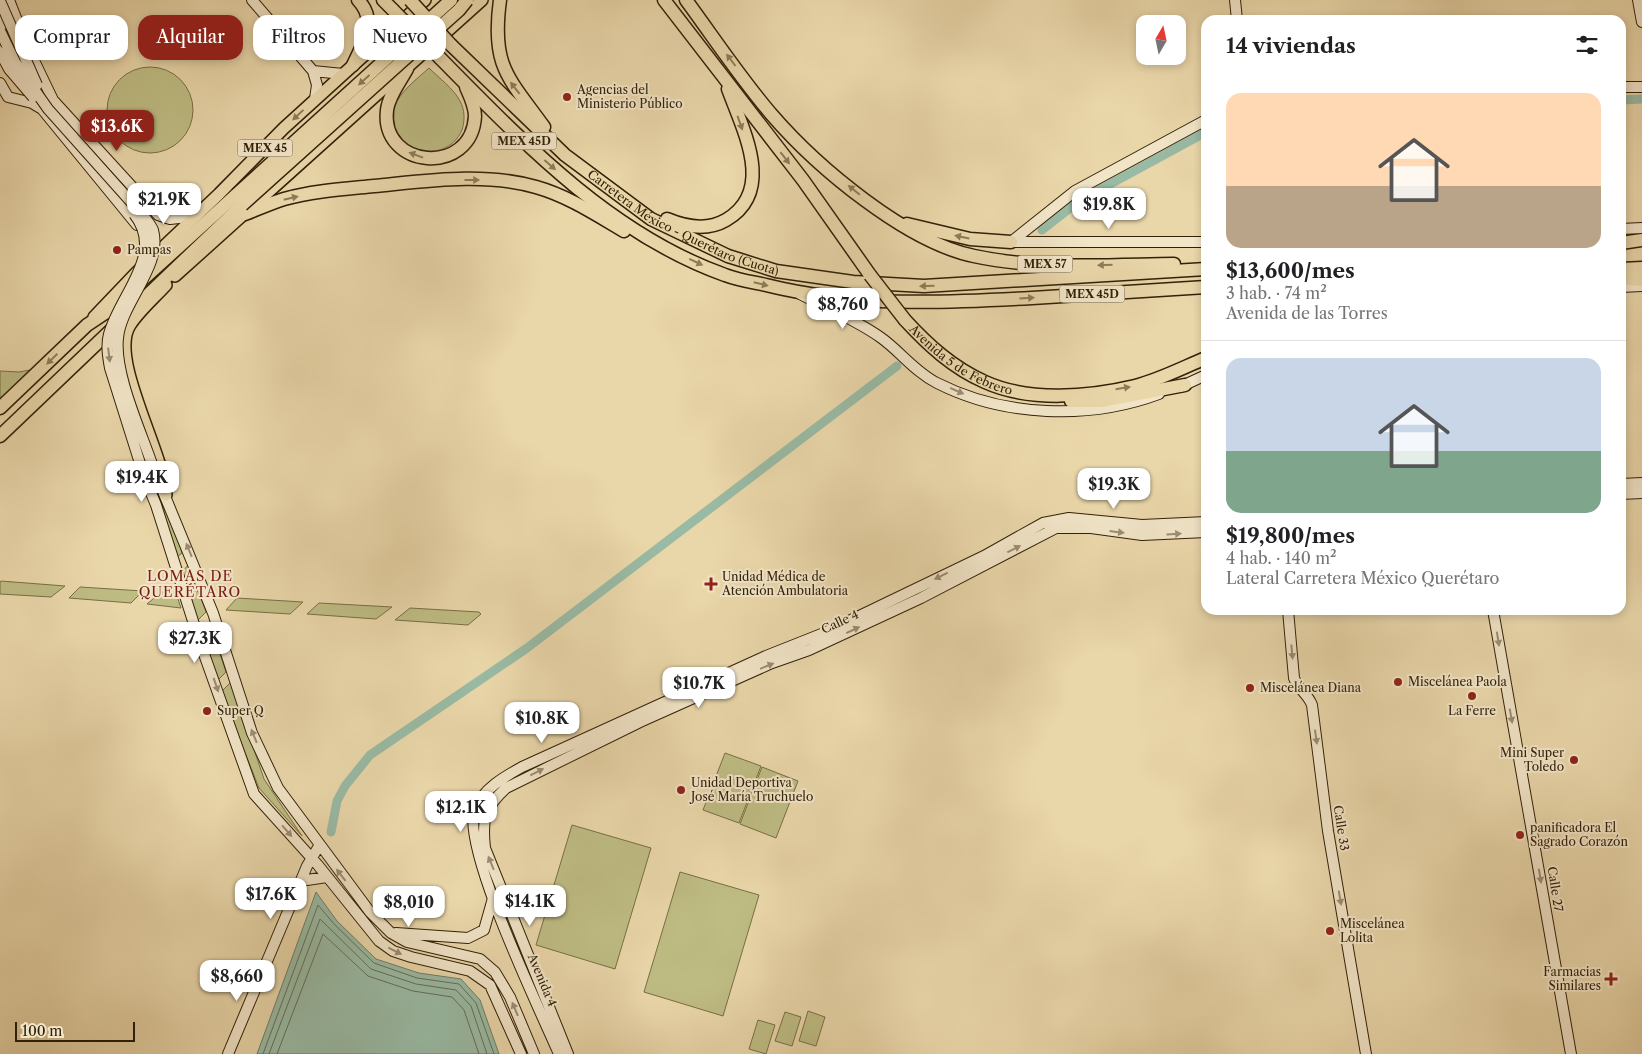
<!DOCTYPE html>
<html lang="es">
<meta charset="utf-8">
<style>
body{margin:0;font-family:"Libre Caslon Text",serif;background:#f2f2f2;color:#202124;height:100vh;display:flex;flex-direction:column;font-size:19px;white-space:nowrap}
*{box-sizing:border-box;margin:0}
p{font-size:16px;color:#757577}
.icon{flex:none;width:28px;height:28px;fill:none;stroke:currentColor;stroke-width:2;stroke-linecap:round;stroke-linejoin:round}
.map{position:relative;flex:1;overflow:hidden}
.details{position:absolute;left:1201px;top:15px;width:425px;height:600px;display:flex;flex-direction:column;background:#fff;border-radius:15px;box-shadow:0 2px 8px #0003}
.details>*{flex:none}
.hud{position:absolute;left:15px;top:15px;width:475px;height:45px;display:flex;gap:10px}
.needle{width:32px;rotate:9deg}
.controls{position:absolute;left:1136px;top:15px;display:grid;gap:10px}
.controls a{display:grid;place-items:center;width:50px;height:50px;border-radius:10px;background:#fff;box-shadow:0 2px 8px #0003;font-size:25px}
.scale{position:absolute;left:15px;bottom:12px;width:120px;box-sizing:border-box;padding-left:5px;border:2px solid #312108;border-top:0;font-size:14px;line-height:18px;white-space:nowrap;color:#312108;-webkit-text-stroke:4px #f1e4c7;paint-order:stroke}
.price{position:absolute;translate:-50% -42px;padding:0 11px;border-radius:10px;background:#fff;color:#222;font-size:16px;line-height:32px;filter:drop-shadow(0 1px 2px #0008)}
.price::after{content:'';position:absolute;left:50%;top:30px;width:15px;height:11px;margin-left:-8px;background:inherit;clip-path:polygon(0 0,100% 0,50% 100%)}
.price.selected{background:#8f2418;color:#fff}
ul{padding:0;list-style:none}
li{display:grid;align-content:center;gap:10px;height:265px;padding:0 25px}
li+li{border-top:1px solid #e0e0e0}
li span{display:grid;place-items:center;height:155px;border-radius:15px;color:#555}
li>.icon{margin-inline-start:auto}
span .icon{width:90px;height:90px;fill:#fffc;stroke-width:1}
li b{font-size:21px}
h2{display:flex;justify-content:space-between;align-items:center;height:60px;padding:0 25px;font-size:21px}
.chip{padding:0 18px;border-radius:15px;background:#fff;box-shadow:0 2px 8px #0003;font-size:18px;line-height:45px}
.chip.selected{background:#8f2418;color:#fff}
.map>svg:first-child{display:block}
</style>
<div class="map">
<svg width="1642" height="1054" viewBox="0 0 1642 1054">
<rect width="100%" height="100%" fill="#e9d6a9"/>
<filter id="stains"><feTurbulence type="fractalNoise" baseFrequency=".004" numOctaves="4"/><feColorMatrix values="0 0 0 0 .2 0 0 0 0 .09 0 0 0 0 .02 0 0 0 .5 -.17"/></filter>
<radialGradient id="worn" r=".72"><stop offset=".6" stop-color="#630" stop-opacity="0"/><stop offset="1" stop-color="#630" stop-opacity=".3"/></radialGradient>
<path fill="#bebc83" stroke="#786e46" d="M107 110a43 43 0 1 1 86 0a43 43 0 1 1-86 0Z
M429 68C439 78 453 88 460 101 465 110 465 121 462 130 445 169 383 150 394 108 399 92 417 79 429 68Z
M30 370 35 376 0 407V371L19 372Z
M162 500 175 525 182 553 177 557 173 551 160 502Z
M189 564 206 612 197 621 181 573Z
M0 582 1 581 65 586 51 597 0 594Z
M80 587 143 591 131 603 69 598Z
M161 592 176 593 181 608 147 604Z
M237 598 303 602 290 614 226 610Z
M319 603 392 607 376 619 307 614Z
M410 608 479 612 481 614 468 625 395 620Z
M210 624 226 672 217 681 200 633Z
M231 682 264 779 302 836 259 788 221 692Z
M725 753 761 766 739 823 703 810Z
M762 767 798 781 776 838 740 824Z
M572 825 651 848 615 969 536 945Z
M680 872 759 895 723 1016 644 992Z
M808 1011 825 1017 816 1046 799 1041Z
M785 1012 801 1017 792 1046 775 1041Z
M758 1020 775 1025 766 1054 749 1049Z"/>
<path fill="#99baa4" stroke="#6f7d66" d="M316 892 337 921 376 959 419 973 461 979 480 1000 499 1054H257Z"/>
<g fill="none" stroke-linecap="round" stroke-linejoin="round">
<path stroke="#656e56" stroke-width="1" d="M263 1054 318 905 334 924 374 963 417 978 459 984 476 1003 494 1054
M269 1054 320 919 371 969 416 984 456 990 471 1006 487 1054
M277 1054 323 934 368 976 413 991 452 997 464 1010 479 1054"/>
<path stroke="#99baa4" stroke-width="9" d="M1621 100 1642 99
M1042 230 1079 201 1206 132
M331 832 337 801 345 786 370 755 527 648 897 366"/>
<g stroke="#312108" stroke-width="12">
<path id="secondary" d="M9 0 27 46 53 100 158 215 170 219 196 216
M252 0 313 71 317 85 315 99
M1235 0 1237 20
M1638 0 1642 22
M0 12C6 30 10 56 30 62
M313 71 343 74
M0 83 8 97 32 103 42 109 137 225
M1621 87H1642
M1621 229 1642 228
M1011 242 1075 191 1206 120
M1011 242H1206
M1621 287 1642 286
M800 294C827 308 856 320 880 337 900 351 915 372 937 383 1004 417 1089 420 1159 394
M1180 387 1206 375
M153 467 213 613 252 733 278 788 370 912 391 933 407 942 480 959 495 972 510 997 534 1054
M144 476 156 505 199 640 254 794 317 864 379 941 393 951 411 957 470 971 490 985 521 1054
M1621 484 1642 483
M1621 494 1642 493
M1288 610 1294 678C1298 689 1308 694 1312 705L1328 831 1366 1054
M1493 610 1571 1054
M307 880 327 877
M396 933 468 938 484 930 493 898
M228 1054 307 866 319 846
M559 1054C541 1012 460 845 475 809 483 789 504 777 522 767L766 656 824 633 984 556 1043 523 1069 518 1142 525 1206 522
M568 1054 485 848C482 820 484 808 506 788L640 722 772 663 809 650 921 598 1056 528H1091L1142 535 1206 532"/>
</g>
<g stroke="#312108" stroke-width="14">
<path id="primary" d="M175 276 482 0
M166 285C154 298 139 311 130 325 108 358 164 452 166 495
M94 317 136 273 219 194 284 128 425 0"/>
</g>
<g stroke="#312108" stroke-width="15">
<g id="highway">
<path d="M383 0 393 10"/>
<path d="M500 0C491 66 508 77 544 127"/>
<path d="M664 0 803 180 870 275"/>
<path d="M686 0C714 38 741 79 772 115 817 167 906 242 974 256 1039 270 1108 265 1174 264"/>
<path id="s1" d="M451 45 565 155 651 219 728 256 776 271 853 282 924 286 1206 269"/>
<path d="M440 58C523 142 610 234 725 275 738 280 752 282 766 285 854 307 943 303 1032 298 1090 294 1148 291 1206 287"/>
<path d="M353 65C363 44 378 20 358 0"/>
<path d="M407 69C400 82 389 95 387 110 380 169 472 177 475 116 475 106 470 96 466 87"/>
<path d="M245 214C258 209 271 203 284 199 313 191 344 189 374 186 426 181 484 172 536 187 568 196 595 214 624 231"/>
<path d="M667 219C686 227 707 231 726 220 776 191 743 130 728 89"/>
<path d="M907 224 970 239 1011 242"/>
<path d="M1621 243 1642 240"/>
<path d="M1621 269 1642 268"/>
<path d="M1621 278 1642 280"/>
<path id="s2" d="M905 320C928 345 953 368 985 382 1029 402 1089 397 1135 386 1159 380 1184 367 1206 358"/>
<path d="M1071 401H1101L1185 385"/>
<path d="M0 408 87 325 108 311 236 195"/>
<path d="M0 436 242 205"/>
</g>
</g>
<use href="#secondary" stroke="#f1e4c7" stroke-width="10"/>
<use href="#primary" stroke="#e9d6a9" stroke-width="11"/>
<use href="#highway" stroke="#e9d6a9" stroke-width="12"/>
<g stroke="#312108" stroke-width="12" stroke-linecap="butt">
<path id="secondary-bridge" d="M0 1 37 85
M0 31 15 62 48 109 140 212C144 217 150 223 153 230 163 266 121 303 118 338 114 374 141 431 153 467
M0 52 9 69 33 97
M134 214C166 254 120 294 109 334 106 345 108 357 110 368L144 476"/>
</g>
<g stroke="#312108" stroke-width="15" stroke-linecap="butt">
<path id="highway-bridge" d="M410 0 451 45
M393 10 440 58
M236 195 451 0
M242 205 459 10 467 0
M870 275 905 320"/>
</g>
<use href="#secondary-bridge" stroke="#f1e4c7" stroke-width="10"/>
<use href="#highway-bridge" stroke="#e9d6a9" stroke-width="12"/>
</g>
<defs><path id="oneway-solid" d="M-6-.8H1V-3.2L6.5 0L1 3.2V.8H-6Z" transform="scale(1.25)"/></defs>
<g fill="#8d7c58">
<use href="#oneway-solid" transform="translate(731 60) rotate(-127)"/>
<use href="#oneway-solid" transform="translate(364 80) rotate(138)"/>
<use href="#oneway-solid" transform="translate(515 88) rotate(-128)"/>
<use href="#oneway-solid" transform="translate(298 115) rotate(137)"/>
<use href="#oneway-solid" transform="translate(740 123) rotate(70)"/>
<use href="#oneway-solid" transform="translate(416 155) rotate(-160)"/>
<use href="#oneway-solid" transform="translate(785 158) rotate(52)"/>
<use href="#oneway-solid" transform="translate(550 165) rotate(41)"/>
<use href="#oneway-solid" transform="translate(472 180)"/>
<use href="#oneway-solid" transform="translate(854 190) rotate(-141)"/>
<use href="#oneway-solid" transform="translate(291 198) rotate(-13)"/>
<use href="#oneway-solid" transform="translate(962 237) rotate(-168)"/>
<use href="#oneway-solid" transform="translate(696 262) rotate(25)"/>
<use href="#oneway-solid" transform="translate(1105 265) rotate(179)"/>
<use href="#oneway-solid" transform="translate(761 284) rotate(14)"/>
<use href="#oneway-solid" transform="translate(927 286) rotate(179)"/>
<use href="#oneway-solid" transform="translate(1027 298) rotate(-3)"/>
<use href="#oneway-solid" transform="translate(52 359) rotate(136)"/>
<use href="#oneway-solid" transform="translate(1123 388) rotate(-9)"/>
</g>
<g fill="#9b8c71">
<use href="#oneway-solid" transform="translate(109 355) rotate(83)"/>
<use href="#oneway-solid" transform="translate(957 391) rotate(24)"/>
<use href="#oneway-solid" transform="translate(1117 532) rotate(7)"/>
<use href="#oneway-solid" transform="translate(1174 534) rotate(-3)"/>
<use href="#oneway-solid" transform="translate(1014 549) rotate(-27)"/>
<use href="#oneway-solid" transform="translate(189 550) rotate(-112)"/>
<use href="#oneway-solid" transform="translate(941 576) rotate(154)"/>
<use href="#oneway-solid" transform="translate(853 630) rotate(-25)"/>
<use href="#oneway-solid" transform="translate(1498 639) rotate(81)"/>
<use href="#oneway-solid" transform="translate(1292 652) rotate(85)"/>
<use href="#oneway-solid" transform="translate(767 666) rotate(-22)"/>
<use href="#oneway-solid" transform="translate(216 685) rotate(71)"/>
<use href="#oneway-solid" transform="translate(1511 716) rotate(80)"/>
<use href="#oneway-solid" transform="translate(254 736) rotate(-112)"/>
<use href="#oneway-solid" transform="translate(1316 737) rotate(82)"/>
<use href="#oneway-solid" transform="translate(537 772) rotate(-27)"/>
<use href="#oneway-solid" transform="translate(287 831) rotate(49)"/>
<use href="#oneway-solid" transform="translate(491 863) rotate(-112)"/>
<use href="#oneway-solid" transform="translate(341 875) rotate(-128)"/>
<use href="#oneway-solid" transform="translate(1540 876) rotate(81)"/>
<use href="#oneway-solid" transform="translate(1340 898) rotate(80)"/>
<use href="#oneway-solid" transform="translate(395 951) rotate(27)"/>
<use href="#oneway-solid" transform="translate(515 1009) rotate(-113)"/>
</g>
<g fill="#8f2418" stroke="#f1e4c7" stroke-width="2">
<circle cx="567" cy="97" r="5"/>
<circle cx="117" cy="250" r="5"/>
<path d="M708.5 576.5h5v5h5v5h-5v5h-5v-5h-5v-5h5z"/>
<circle cx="1398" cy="682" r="5"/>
<circle cx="1250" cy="688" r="5"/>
<circle cx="1472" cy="696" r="5"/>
<circle cx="207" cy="711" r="5"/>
<circle cx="1574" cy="760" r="5"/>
<circle cx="681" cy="790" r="5"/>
<circle cx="1520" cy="835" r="5"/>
<circle cx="1330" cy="931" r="5"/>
<path d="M1608.5 971.5h5v5h5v5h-5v5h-5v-5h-5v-5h5z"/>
</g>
<g text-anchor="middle" stroke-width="4" stroke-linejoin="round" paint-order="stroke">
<g fill="#f1e4c7" stroke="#6b5c41" stroke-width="1">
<rect x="491.5" y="132.5" width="65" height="17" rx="4"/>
<rect x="237.5" y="139.5" width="55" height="17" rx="4"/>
<rect x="1017.5" y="255.5" width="55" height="17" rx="4"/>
<rect x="1059.5" y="285.5" width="65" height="17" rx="4"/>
</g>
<g font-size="11" font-weight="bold" fill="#312108">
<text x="524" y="145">MEX 45D</text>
<text x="265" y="152">MEX 45</text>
<text x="1045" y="268">MEX 57</text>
<text x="1092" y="298">MEX 45D</text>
</g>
<g font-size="12" fill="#312108" stroke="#f1e4c7" text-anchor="start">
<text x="577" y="94">Agencias del<tspan x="577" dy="14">Ministerio Público</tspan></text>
<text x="127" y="254">Pampas</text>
<text x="722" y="581">Unidad Médica de<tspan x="722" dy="14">Atención Ambulatoria</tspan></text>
<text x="1408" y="686">Miscelánea Paola</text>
<text x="1260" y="692">Miscelánea Diana</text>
<text x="217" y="715">Super Q</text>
<text x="1472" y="715" text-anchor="middle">La Ferre</text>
<text x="1564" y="757" text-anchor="end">Mini Super<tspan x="1564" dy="14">Toledo</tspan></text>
<text x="691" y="787">Unidad Deportiva<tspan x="691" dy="14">José María Truchuelo</tspan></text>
<text x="1530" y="832">panificadora El<tspan x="1530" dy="14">Sagrado Corazón</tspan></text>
<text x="1340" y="928">Miscelánea<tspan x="1340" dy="14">Lolita</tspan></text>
<text x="1601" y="976" text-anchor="end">Farmacias<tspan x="1601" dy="14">Similares</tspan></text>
</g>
<g font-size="12" fill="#312108" stroke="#f1e4c7">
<text dy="4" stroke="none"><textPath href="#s1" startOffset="296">Carretera México - Querétaro (Cuota)</textPath></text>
<text dy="4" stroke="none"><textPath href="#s2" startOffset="70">Avenida 5 de Febrero</textPath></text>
<text transform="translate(840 622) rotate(-25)" y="4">Calle 4</text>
<text transform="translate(1341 828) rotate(81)" y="4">Calle 33</text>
<text transform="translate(1555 889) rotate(81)" y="4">Calle 27</text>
<text transform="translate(542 980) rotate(67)" y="4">Avenida 4</text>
</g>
<g font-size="14" letter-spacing="1" fill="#7a1f14" stroke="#f1e4c7">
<text x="190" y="581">LOMAS DE<tspan x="190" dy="16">QUERÉTARO</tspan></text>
</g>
</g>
<rect width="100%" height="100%" filter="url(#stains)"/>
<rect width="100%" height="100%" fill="url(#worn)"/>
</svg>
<div class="controls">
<a><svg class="needle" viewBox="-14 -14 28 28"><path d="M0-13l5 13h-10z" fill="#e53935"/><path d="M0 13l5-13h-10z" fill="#757577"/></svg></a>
</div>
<div class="scale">100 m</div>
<b class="price selected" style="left:117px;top:152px">$13.6K</b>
<b class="price" style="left:164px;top:225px">$21.9K</b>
<b class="price" style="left:1109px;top:230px">$19.8K</b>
<b class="price" style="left:843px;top:330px">$8,760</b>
<b class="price" style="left:142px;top:503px">$19.4K</b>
<b class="price" style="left:1114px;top:510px">$19.3K</b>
<b class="price" style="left:195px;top:664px">$27.3K</b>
<b class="price" style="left:699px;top:709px">$10.7K</b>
<b class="price" style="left:542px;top:744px">$10.8K</b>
<b class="price" style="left:461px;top:833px">$12.1K</b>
<b class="price" style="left:271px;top:920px">$17.6K</b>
<b class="price" style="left:530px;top:927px">$14.1K</b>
<b class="price" style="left:409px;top:928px">$8,010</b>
<b class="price" style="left:237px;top:1002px">$8,660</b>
<div class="hud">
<a class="chip">Comprar</a>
<a class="chip selected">Alquilar</a>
<a class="chip">Filtros</a>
<a class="chip">Nuevo</a>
</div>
<section class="details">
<h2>14 viviendas<svg class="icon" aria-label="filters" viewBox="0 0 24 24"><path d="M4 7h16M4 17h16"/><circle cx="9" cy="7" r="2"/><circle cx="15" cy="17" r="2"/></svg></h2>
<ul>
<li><span style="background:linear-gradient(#ffd9b3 60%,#b9a48a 0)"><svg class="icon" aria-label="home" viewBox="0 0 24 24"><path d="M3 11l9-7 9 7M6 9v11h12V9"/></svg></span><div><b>$13,600/mes</b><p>3 hab. · 74 m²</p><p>Avenida de las Torres</p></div></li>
<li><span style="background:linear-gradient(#c9d6e8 60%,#7fa58c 0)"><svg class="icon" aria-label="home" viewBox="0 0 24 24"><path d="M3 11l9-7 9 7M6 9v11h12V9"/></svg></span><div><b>$19,800/mes</b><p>4 hab. · 140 m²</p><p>Lateral Carretera México Querétaro</p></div></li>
</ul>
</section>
</div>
